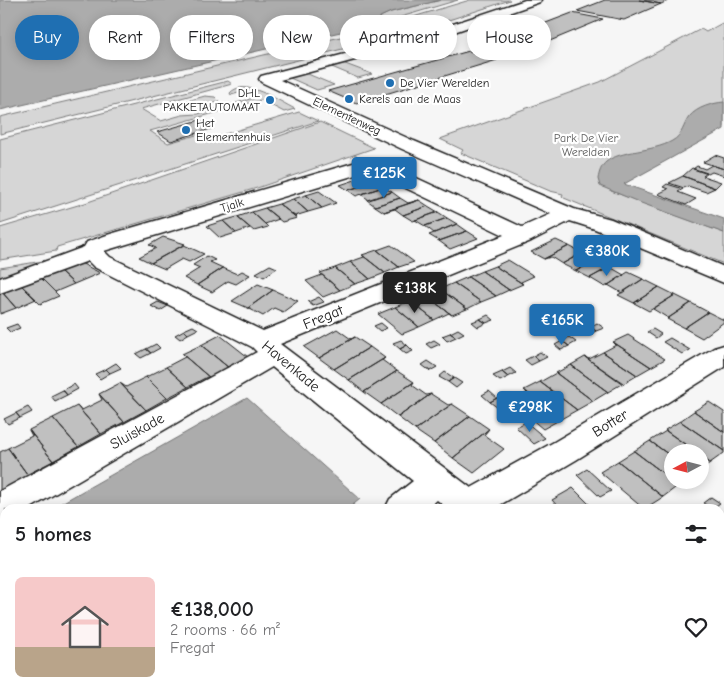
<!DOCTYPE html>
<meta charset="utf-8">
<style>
body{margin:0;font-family:"Comic Neue",sans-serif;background:#f2f2f2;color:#202124;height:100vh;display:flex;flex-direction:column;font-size:19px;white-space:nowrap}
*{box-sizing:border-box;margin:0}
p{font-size:16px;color:#757577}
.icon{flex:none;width:28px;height:28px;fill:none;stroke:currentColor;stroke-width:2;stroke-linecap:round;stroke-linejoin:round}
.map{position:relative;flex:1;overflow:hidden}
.panel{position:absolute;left:0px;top:504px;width:725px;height:196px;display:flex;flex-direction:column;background:#fff;border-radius:15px 15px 0 0;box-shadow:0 2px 12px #0003}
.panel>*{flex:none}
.guide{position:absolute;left:15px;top:15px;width:695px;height:45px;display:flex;gap:10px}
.needle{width:32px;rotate:263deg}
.fabs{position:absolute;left:664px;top:444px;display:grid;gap:10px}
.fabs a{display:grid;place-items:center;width:45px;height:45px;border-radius:50%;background:#fff;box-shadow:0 2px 12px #0003;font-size:25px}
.price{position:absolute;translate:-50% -42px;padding:0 11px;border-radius:5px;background:#1f6fb2;color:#fff;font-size:16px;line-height:32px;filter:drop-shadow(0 1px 2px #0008)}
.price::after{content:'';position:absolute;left:50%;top:30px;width:15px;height:11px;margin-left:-8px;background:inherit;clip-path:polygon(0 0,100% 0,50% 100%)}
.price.active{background:#222;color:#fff}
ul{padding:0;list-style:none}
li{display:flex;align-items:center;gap:15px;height:125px;padding:0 15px}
li span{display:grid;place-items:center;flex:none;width:140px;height:100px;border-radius:8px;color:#555}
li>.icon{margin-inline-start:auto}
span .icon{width:60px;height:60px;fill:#fffc;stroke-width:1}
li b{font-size:21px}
h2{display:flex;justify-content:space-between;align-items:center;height:60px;padding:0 15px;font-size:21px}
.pill{padding:0 18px;border-radius:22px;background:#fff;box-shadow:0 2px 12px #0003;font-size:18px;line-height:45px}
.pill.active{background:#1f6fb2;color:#fff}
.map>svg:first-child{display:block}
</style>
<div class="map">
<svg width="724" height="699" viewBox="0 0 724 699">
<rect width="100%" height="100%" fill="#f6f6f6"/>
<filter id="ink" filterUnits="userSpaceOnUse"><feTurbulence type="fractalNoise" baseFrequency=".02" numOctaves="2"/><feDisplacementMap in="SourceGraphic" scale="10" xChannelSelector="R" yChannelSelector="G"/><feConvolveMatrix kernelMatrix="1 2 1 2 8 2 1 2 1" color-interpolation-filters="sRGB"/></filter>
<g filter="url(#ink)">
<path fill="#d6d6d6" stroke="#797979" d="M441 0H458L384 22 380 20V17L391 12Z
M470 0H510L415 31 0 134V117L366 31Z
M724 22V127L611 191 724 233V264L564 198 562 196 563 194 550 191 463 154 461 153 463 150 440 139 600 82 701 29 706 32Z
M340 62 372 74 358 78 327 65Z
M303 72 334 85 317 90 290 78V76Z
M228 81 232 84 141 109 161 121 182 115 198 114 257 97 246 91 231 95 230 93C244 77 279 101 295 109L284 112 261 100 150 131 168 143 200 134 208 139 299 112 318 121 0 224V139Z
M205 96 215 97 219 101C208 107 191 112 181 105L187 101Z
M320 122 374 148 257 188 57 247 56 251 0 260V228L85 203Z
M55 259 0 280V268Z"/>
<path fill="#acacac" stroke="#727272" d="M0 0H441L391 12 380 17V20L384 22 0 110Z
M724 102V129L624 184 724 219V233L641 203 600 186 598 179C599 173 601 166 606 162 620 150 653 152 672 141 683 135 683 125 689 117 697 107 713 103 724 102Z
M247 398 360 499 348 509H51Z
M5 535V695H115L110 699H0V538Z"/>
<path fill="#c0c0c0" stroke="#1c1c1c" d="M605 0H639L661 4 624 20 577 11Z
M639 0H670L661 4Z
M572 13 603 19 516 55 483 47Z
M469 51 497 60 356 103 328 91Z
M200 120 214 128 171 141 157 132Z
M715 155 724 158V169L703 162Z
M712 165 724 169V176L712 172 708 174 693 169 697 166 705 169Z
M692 168 707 173 703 176 721 182 715 188 683 176Z
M367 176 375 182 348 190 340 185Z
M683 176 715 188 706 192 688 186 684 188 669 183Z
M375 182 383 187 356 196 348 190Z
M667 184 683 189 678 192 696 199 686 205 658 194 668 189 663 187Z
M383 187 392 192 369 200 361 194Z
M319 191 336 203 322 208 306 195Z
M392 192 400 198 375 206 367 200Z
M306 195 322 208 308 212 293 199Z
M400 198 408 203 419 200 384 212 375 206Z
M293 199 308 212 295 216 297 218 279 204Z
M419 200 428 206 403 215 395 209 384 212Z
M279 204 297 218 282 222 265 208Z
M428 206 438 212 413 221 403 215Z
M265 208 279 219 265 224 252 212Z
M252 212 265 224 268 227 254 231 237 217Z
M438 212 447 218 425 226 415 220Z
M237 217 250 228 236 233 223 221Z
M447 218 457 224 434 233 425 226Z
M223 221 236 233 220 238 207 226Z
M457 224 467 231 439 241 429 235Z
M467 231 478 238 450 249 439 241Z
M163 237 185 244 151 263 139 257 156 248 149 245Z
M556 240 569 246 544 259 531 252Z
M184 245 204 254 189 262 182 259 165 269 151 263Z
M391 245 414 262 399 267 377 250Z
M569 246 582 253 562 264 551 257 544 259Z
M377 250 399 267 385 273 362 255Z
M582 253 596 260 576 271 562 264Z
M362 255 385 273 370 279 350 262 364 257Z
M207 256 215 260 210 262 223 268 197 285 184 278 200 268 193 265Z
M508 260 534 276 521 282 523 284 495 266Z
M596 260 610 267 590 278 576 271Z
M79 262 100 273 74 284 59 270Z
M350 262 370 279 355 284 335 268Z
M270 265 277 268 264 277 256 273Z
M495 266 523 284 509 290 482 271Z
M610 267 624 275 605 287 590 278Z
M223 268 237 274 242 271 250 275 236 284 228 281 212 292 197 285Z
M335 268 355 284 340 290 320 273Z
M59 270 74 284 55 292 40 277Z
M482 271 509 290 496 296 468 277Z
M628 272 643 279 622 293 608 285Z
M322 275 340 290 323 297 306 281Z
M40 277 59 296 40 304 21 285Z
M468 277 496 296 481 302 454 283Z
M643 279 659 287 634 303 618 295Z
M454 283 481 302 467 309 440 289Z
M258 284 273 290 248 308 232 301Z
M21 285 36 299 16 308 2 292Z
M659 287 675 295 649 311 634 303Z
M440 289 467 309 452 315 425 295Z
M273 290 298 301 283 312 274 308 263 316 248 308Z
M2 292 16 308 0 314V293Z
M425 295 452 315 449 313 434 320 410 301Z
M675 295 691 303 667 319 668 318 653 309Z
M319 297 324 302 313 306 308 302Z
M410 301 434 320 419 327 395 307Z
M158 302 168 306 160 311 151 306Z
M691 303 708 312 684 328 667 319Z
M395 307 419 327 402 334 378 314Z
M708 312 724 320V322L702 338 684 328Z
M488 315 494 320 486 323 480 319Z
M480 319 486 323 478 327 472 322Z
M381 323 387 328 380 331 374 326Z
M597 323 604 328 596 331 590 327Z
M17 324 20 328 10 332 6 328Z
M193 326 198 329 188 334 184 330Z
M590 327 596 331 589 335 583 331Z
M337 329 351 339 355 337 319 358 304 347Z
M458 329 464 333 456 337 450 333Z
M653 329 661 334 656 338 647 332Z
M184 330 188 334 180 339 175 335Z
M450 333 456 337 447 341 442 336Z
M220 335 248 357 229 368 201 345Z
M628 335 665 359 651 367 613 342Z
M355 337 370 347 334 369 319 358Z
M569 337 576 342 569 346 562 341Z
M670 338 690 350 682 354 663 342Z
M401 340 407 345 400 349 393 343Z
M434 340 440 344 431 348 426 344Z
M562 341 569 346 561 350 555 345Z
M613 342 651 367 637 375 603 352 616 345Z
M156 344 160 348 151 353 146 349Z
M201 345 229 368 210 378 182 354Z
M407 345 413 351 406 354 400 349Z
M370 347 385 358 349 380 334 369Z
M146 349 151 353 141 358 136 354Z
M540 352 547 357 539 361 533 356Z
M603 352 637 375H638L623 384 585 357 589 359Z
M182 354 210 378 209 379 207 377 188 387 166 367 185 357Z
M533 356 539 361 531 365 525 360Z
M585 357 623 383 608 392 571 365Z
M385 358 382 360 397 371 364 392 349 380Z
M428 361 437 367 430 371 422 365Z
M116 363 121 368 110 373 106 369Z
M571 365 608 392 593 401 556 373Z
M166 367 188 387 167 398 146 377Z
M510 368 516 373 508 377 502 372Z
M106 369 110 373 100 379 95 374Z
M397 371 414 382 381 404 364 392Z
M445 372 454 378 448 382 439 377Z
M502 372 508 377 500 381 493 376Z
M556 373 593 401 577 410 540 382Z
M146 377 167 398 146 410 120 383 126 387Z
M454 378 462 383 456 388 448 382Z
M414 382 412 385 426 395 431 394 398 417 381 404Z
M540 382 577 410 561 419 524 390Z
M120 383 146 410 124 422 99 394Z
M74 384 78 389 67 395 63 390Z
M63 390 67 395 55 401 51 396Z
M524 390 561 419 543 429 511 402 527 393Z
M489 391 497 398 490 402 482 395Z
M99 394 124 422 101 434 77 406 82 410 102 400Z
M431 394 448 405 452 404 415 430 398 417Z
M497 398 505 405 498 408 490 402Z
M709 402 724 412V432L694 411Z
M452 404 470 416 434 443 415 430Z
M77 406 101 434 78 447 53 418Z
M28 407 32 412 20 418 16 413Z
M694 411 724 432V451L680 421Z
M16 413 20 418 8 424 4 419Z
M470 416 489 429 453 458 434 443Z
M53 418 78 447 53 461 29 430Z
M680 421 724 451V453L710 463 700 456V452H696L665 430Z
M526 422 545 438 534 444 516 427Z
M489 429 484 435 504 449 474 473 453 458Z
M29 430 53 461 28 474 30 478 8 448 32 436Z
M666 431 696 452H672V457L650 441Z
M650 441 672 457V480H686L679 485 634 451Z
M8 448 30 478 0 495V452Z
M634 451 679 485 663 497 618 461Z
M700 456 710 463 700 470Z
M618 461 663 497 644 509 600 472Z
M587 469 611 491 600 497 577 475Z
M573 488 594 509H560L552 500Z
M711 497 720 503 712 509 703 503Z
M724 688V699H710L715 695H720V691Z
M221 695H243L246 699H217Z
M243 695H294L297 699H246Z
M294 695H331L327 699H297Z"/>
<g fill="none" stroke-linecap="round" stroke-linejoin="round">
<g stroke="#1c1c1c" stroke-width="3">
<path id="minor" d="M525 0H541L540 2 437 38 280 80 414 141 574 209 611 219 724 267V283L595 229 570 221 531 241 280 344 471 488 554 442 714 348 724 345V367L576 460 493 509H448L437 500 427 509H385L390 499 413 481 272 367 29 509H5V521L0 522V491L257 352 252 347 94 267 88 261 0 293V278L84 247 87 242 107 235 360 161 382 162 522 227 551 214 402 149 261 82 259 79 261 76 429 32ZM372 172 504 235 263 331 110 257 104 251 362 173Z
M135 695H183L181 699H134Z
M606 695H653L654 699H608Z"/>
</g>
<use href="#minor" fill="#fff" fill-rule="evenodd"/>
</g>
</g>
<g fill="#1f6fb2" stroke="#fff" stroke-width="2">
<circle cx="390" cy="83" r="5"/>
<circle cx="349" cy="99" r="5"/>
<circle cx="270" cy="100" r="5"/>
<circle cx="186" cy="130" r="5"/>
</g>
<g text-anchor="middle" stroke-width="4.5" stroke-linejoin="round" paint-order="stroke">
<g font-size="12" fill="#1c1c1c" stroke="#fff" text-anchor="start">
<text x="400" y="87">De Vier Werelden</text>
<text x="260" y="97" text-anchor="end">DHL<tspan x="260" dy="14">PAKKETAUTOMAAT</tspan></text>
<text x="359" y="103">Kerels aan de Maas</text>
<text x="196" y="127">Het<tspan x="196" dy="14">Elementenhuis</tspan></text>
</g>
<g font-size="12" fill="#1c1c1c" stroke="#fff">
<text transform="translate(347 116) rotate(25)" y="4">Elementenweg</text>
<text transform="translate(232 205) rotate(-17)" y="4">Tjalk</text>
</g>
<g font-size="12" fill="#5d5d5d" stroke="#fff">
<text x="586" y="142">Park De Vier<tspan x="586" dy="14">Werelden</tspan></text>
</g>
<g font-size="15" fill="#1c1c1c" stroke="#fff">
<text transform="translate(323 317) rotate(-22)" y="5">Fregat</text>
<text transform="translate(291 366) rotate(40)" y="5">Havenkade</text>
<text transform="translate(610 423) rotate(-32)" y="5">Botter</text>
<text transform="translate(137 431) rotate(-29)" y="5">Sluiskade</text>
</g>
</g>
</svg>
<div class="fabs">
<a><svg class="needle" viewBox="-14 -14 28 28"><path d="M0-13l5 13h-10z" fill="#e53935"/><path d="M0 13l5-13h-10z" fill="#757577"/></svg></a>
</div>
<b class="price" style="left:384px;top:199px">€125K</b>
<b class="price" style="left:607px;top:277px">€380K</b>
<b class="price active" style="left:415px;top:314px">€138K</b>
<b class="price" style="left:562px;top:346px">€165K</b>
<b class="price" style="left:530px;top:433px">€298K</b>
<div class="guide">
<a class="pill active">Buy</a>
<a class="pill">Rent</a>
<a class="pill">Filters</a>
<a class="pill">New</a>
<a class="pill">Apartment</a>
<a class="pill">House</a>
</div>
<section class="panel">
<h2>5 homes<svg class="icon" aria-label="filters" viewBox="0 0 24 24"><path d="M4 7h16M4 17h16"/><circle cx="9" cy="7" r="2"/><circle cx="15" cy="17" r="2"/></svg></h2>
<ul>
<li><span style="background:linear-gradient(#f6c9c9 70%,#b9a48a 0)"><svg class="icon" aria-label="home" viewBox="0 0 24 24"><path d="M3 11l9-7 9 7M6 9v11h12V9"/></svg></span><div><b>€138,000</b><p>2 rooms · 66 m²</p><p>Fregat</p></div><svg class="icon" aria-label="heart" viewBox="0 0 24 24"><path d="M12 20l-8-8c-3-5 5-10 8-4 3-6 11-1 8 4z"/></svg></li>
</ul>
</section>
</div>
